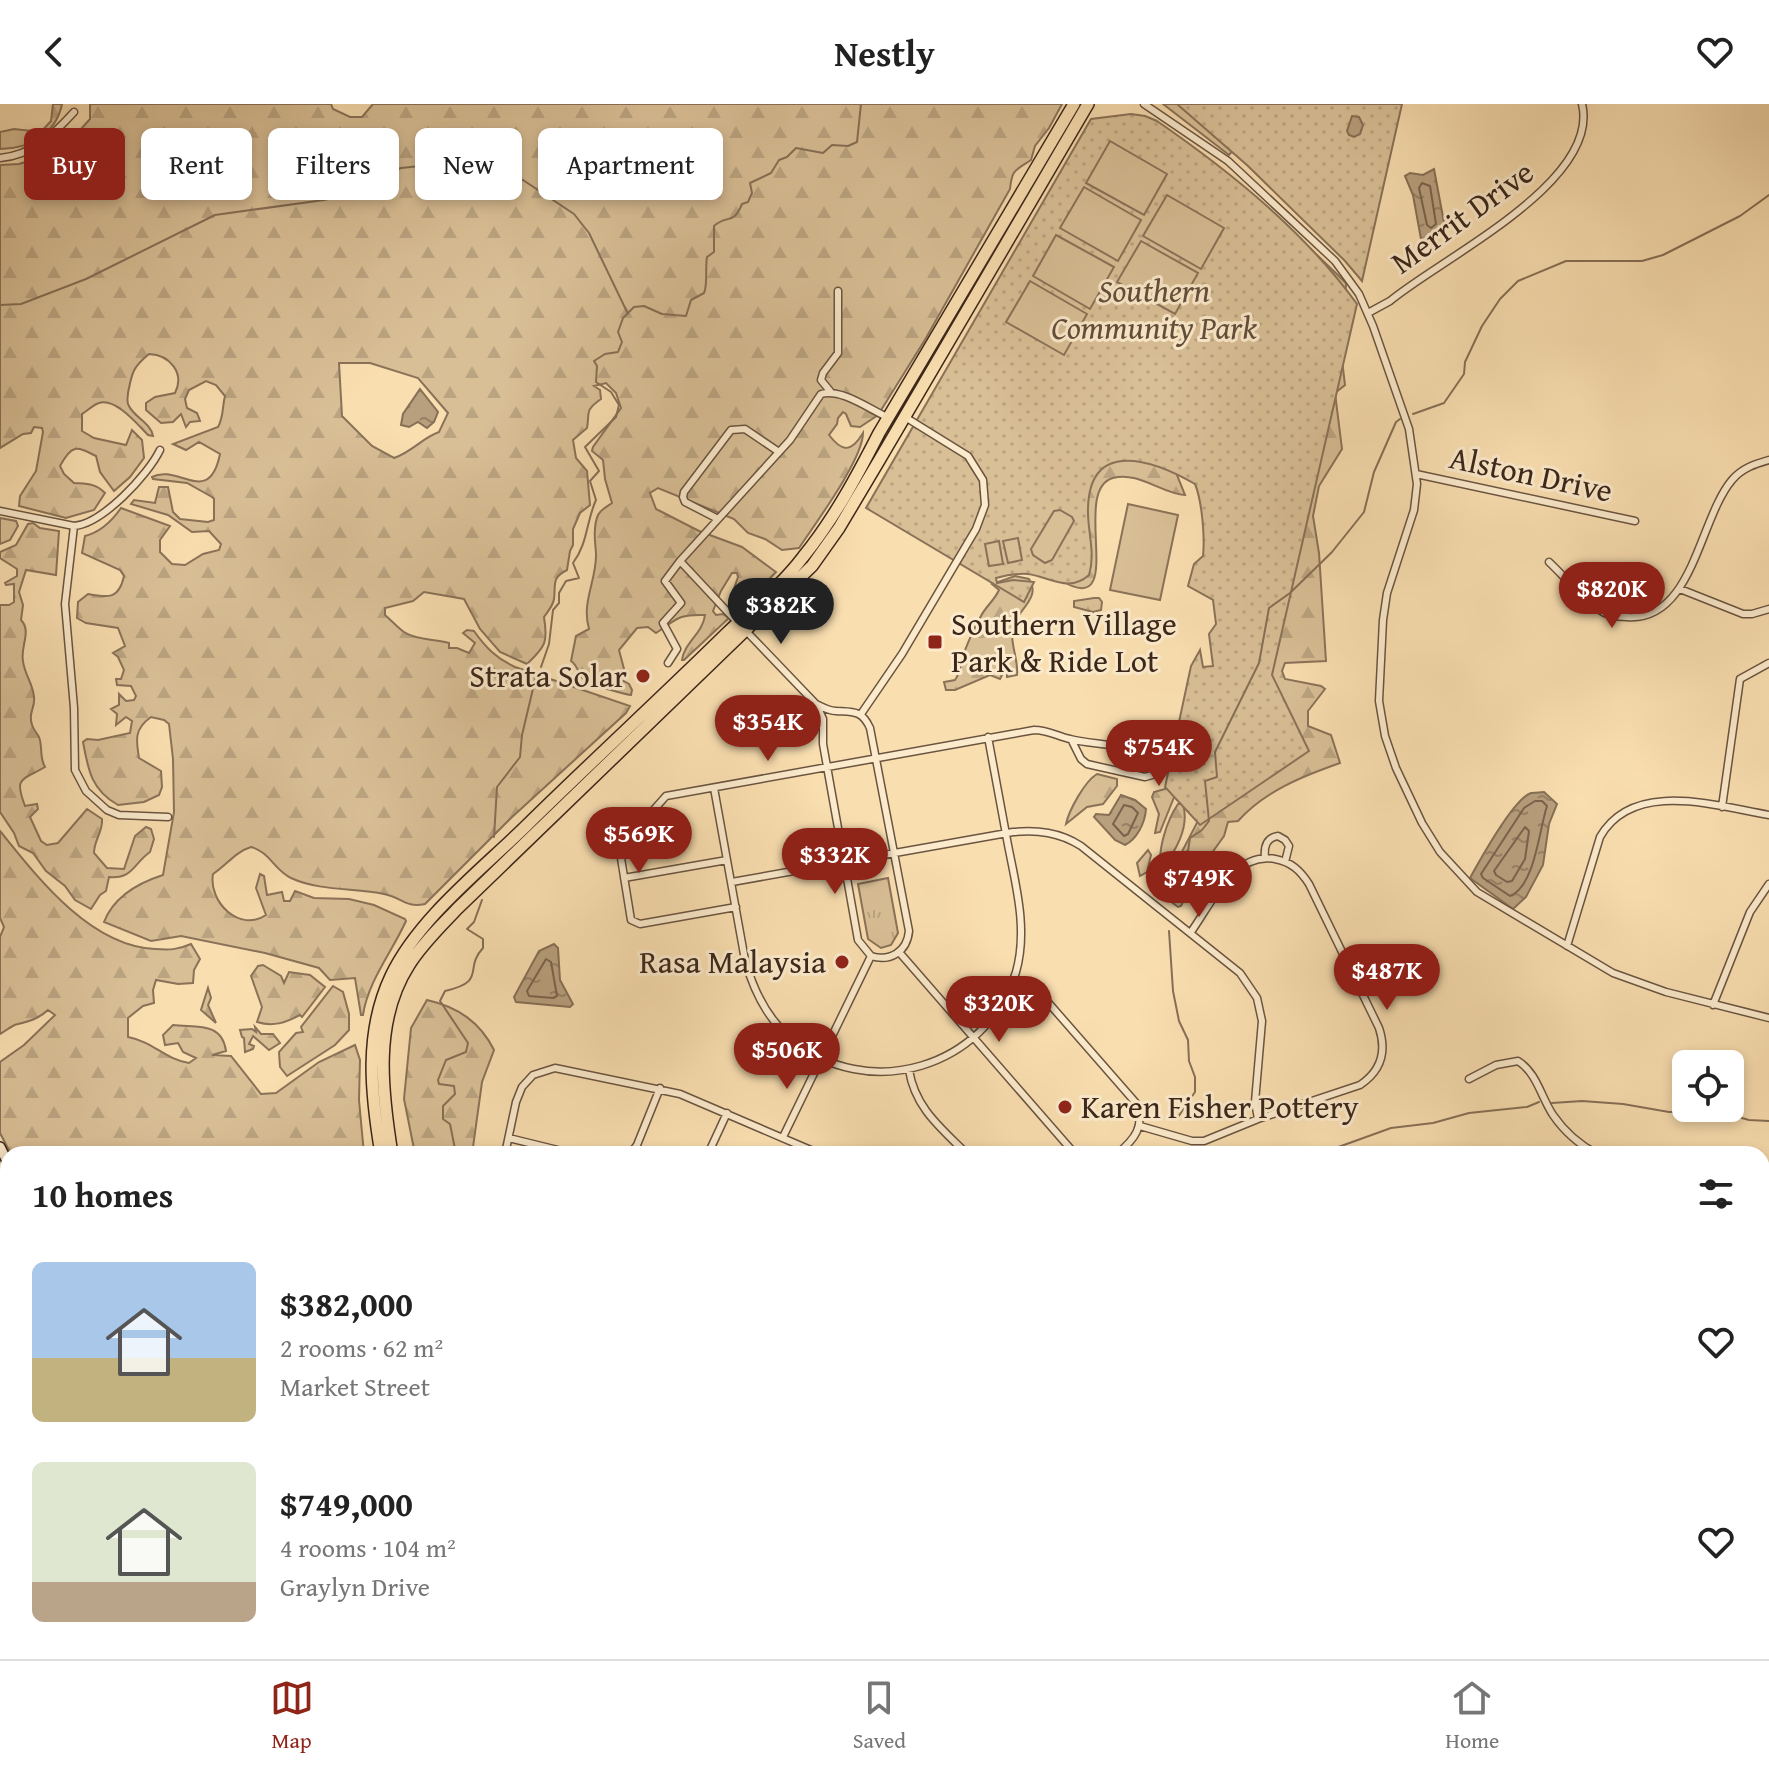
<!DOCTYPE html>
<meta charset="utf-8">
<style>
body{margin:0;font-family:"Gentium Book Plus",serif;background:#f6f6f6;color:#222;height:100vh;display:flex;flex-direction:column;font-size:30px;white-space:nowrap}
*{box-sizing:border-box;margin:0}
p{font-size:26px;color:#767676}
.icon{flex:none;width:44px;height:44px;fill:none;stroke:currentColor;stroke-width:2;stroke-linecap:round;stroke-linejoin:round}
.map{position:relative;flex:1;overflow:hidden}
.panel{position:absolute;left:0px;top:1042px;width:1770px;height:514px;display:flex;flex-direction:column;background:#fff;border-radius:24px 24px 0 0;box-shadow:0 4px 12px #0003}
.panel>*{flex:none}
.top-card{position:absolute;left:24px;top:24px;width:800px;height:72px;display:flex;gap:16px}
.fabs{position:absolute;left:1672px;top:946px;display:grid;gap:16px}
.fabs a{display:grid;place-items:center;width:72px;height:72px;border-radius:12px;background:#fff;box-shadow:0 4px 12px #0003;font-size:40px}
.price{position:absolute;translate:-50% -68px;padding:0 18px;border-radius:28px;background:#8f2418;color:#fff;font-size:26px;line-height:52px;filter:drop-shadow(0 2px 4px #0008)}
.price::after{content:'';position:absolute;left:50%;top:48px;width:24px;height:18px;margin-left:-12px;background:inherit;clip-path:polygon(0 0,100% 0,50% 100%)}
.price.active{background:#222;color:#fff}
ul{padding:0;list-style:none}
li{display:flex;align-items:center;gap:24px;height:200px;padding:0 32px}
li span{display:grid;place-items:center;flex:none;width:224px;height:160px;border-radius:12px;color:#555}
li>.icon{margin-inline-start:auto}
span .icon{width:96px;height:96px;fill:#fffc;stroke-width:1}
li b{font-size:34px}
h2{display:flex;justify-content:space-between;align-items:center;height:96px;padding:0 32px;font-size:34px}
.tag{padding:0 28px;border-radius:12px;background:#fff;box-shadow:0 4px 12px #0003;font-size:28px;line-height:72px}
.tag.active{background:#8f2418;color:#fff}
header{display:flex;justify-content:space-between;align-items:center;height:104px;padding:0 32px;background:#fff;font-size:36px;font-weight:700}
.tabs{display:flex;justify-content:space-around;align-items:center;height:112px;border-top:2px solid #e0e0e0;background:#fff;font-size:22px;color:#767676}
.tabs a{display:grid;justify-items:center;gap:4px}
.tabs .active{color:#8f2418}
.map>svg:first-child{display:block}
</style>
<header><svg class="icon" aria-label="back" viewBox="0 0 24 24"><path d="M15 5l-7 7 7 7"/></svg>Nestly<svg class="icon" aria-label="heart" viewBox="0 0 24 24"><path d="M12 20l-8-8c-3-5 5-10 8-4 3-6 11-1 8 4z"/></svg></header>
<div class="map">
<svg width="1769" height="1555" viewBox="0 0 1769 1555">
<defs>
<pattern id="grass-tufts" width="24" height="20" patternUnits="userSpaceOnUse" patternTransform="scale(2)"><rect width="24" height="20" fill="#d9bf96"/><path d="M3 7l-1-3M5 7V3M7 7l1-3M15 17l-1-3M17 17v-4M19 17l1-3" fill="none" stroke="#bba481"/></pattern>
<pattern id="forest-firs" width="22" height="20" patternUnits="userSpaceOnUse" patternTransform="scale(2)"><rect width="22" height="20" fill="#d9bf96"/><path d="M5 1l3.5 6h-7zM16 11l3.5 6h-7z" fill="#bba481"/></pattern>
<pattern id="park-dots" width="8" height="8" patternUnits="userSpaceOnUse" patternTransform="scale(2)"><rect width="8" height="8" fill="#d9bf96"/><path d="M2 2h.1M6 6h.1" fill="none" stroke="#bba481" stroke-width="1.8" stroke-linecap="round"/></pattern>
<pattern id="water-ripples" width="26" height="14" patternUnits="userSpaceOnUse" patternTransform="scale(2)"><rect width="26" height="14" fill="#b89f7d"/><path d="M2 4q2-2 4 0t4 0M15 11q2-2 4 0t4 0" fill="none" stroke="#978166"/></pattern>
</defs>
<rect width="100%" height="100%" fill="#f9deb0"/>
<filter id="stains"><feTurbulence type="fractalNoise" baseFrequency=".0025" numOctaves="4"/><feColorMatrix values="0 0 0 0 .2 0 0 0 0 .09 0 0 0 0 .02 0 0 0 .5 -.17"/></filter>
<radialGradient id="worn" r=".72"><stop offset=".6" stop-color="#630" stop-opacity="0"/><stop offset="1" stop-color="#630" stop-opacity=".3"/></radialGradient>
<path fill="url(#grass-tufts)" stroke="#8a7258" stroke-width="2" d="M888 774 898 829 891 841 881 844 868 835 858 780Z"/>
<path fill="url(#forest-firs)" stroke="#8a7258" stroke-width="2" fill-rule="evenodd" d="M53 0H62C56 30 29 45 0 45V28L14 25 41 28 51 17Z
M90 0H331L333 5 350 13H362L373 0H1062L1049 24 1035 42 1031 56C1015 67 1012 65 1010 85L926 234 878 311 860 323 851 322 846 310 843 308 838 314 837 320 829 331C842 348 851 349 863 329 863 355 815 420 799 444L782 446 765 435 748 429 734 415 658 384 650 389 656 405 699 427 742 443 776 468 740 504 731 503 730 496 738 473 737 469H732L721 487 713 507 716 511 723 510 729 514 684 556H682C684 539 703 529 705 511 678 510 677 515 656 529L648 523 637 524 619 546 624 565 620 575 629 580 632 586 631 591C623 590 593 581 587 578 578 573 579 562 571 557L576 532 589 525C581 498 597 476 596 449 595 438 593 423 598 411 601 405 608 402 612 399L605 375 603 356 592 347 593 343 621 304 616 289 606 279 594 282 600 286 601 295C584 307 590 308 587 324L573 336 576 354 587 367 590 401 580 409 573 425V441L570 447 567 466C551 474 556 480 554 495 553 502 548 507 544 513 548 538 546 542 527 560L500 548 480 525 464 495 424 488 413 497 385 504V511C391 516 398 524 404 528 416 536 435 535 449 539V544H457L469 549 475 539 463 529 467 526 474 527C486 544 496 554 515 563L630 602 626 609 511 714 425 800C405 804 403 794 384 790 354 784 319 787 291 774 274 766 270 748 251 743 235 748 227 761 213 770 208 798 240 829 266 811L256 784 260 770 264 772 267 791 282 788 284 797H290L295 787 314 794 349 795 374 801 405 815 406 817C392 848 368 877 363 911H361L355 874 330 876 319 864 265 849 181 832 151 837 104 818C114 792 138 779 163 771L174 708 173 655 169 620 164 616 151 613C134 625 136 636 139 654L161 667 162 683 159 691 144 698 118 701C91 686 88 665 83 638L87 635 98 636 130 629 132 617 126 613 116 621 117 610 111 605 119 601V590L126 597 134 596 136 592 131 582 117 581 116 575H121L124 566 118 553 113 549 125 542 118 524 86 519 77 514 78 498 88 490C109 494 119 495 124 472L120 466 82 449 85 432C101 428 112 417 121 404L170 422 160 436V448L172 460 185 461 203 450 219 446 221 440 209 427 192 428 168 411 131 400 134 396 155 399 159 383H168L173 408 180 415 208 418 214 416V395L212 393 187 379 153 375 152 373C178 359 209 404 220 350L199 338 186 346 173 340 218 323C224 312 222 303 225 292L216 281 206 277 189 286 185 295 187 304 197 309 200 317 190 318 186 323 181 310 173 318 161 319 146 306V299L155 293 175 289C185 269 170 251 149 250 132 264 132 269 128 289 128 293 126 298 129 302 134 313 151 319 153 332L148 331C137 320 116 294 99 299 94 300 86 308 82 310V327L94 334 126 341 132 326 142 336 144 354 130 373 114 387 100 368 96 352C76 342 72 340 60 362L64 370 74 379C87 380 95 379 105 389L94 406 66 414 19 402 20 392 36 367 43 328 42 324 34 323 31 329 23 330 0 344V61L19 60 35 55 55 36 64 29 81 25 90 15ZM339 259H370L418 274 448 309 439 328C422 334 412 348 394 354L372 342 342 312Z
M1163 0H1210L1239 40 1229 51Z
M1284 119 1346 179 1342 256 1345 281 1335 289 1342 345 1319 382 1313 412 1319 449 1326 557 1285 559 1282 567 1285 575 1321 582 1325 585 1308 607V622L1331 631 1340 659C1303 672 1265 687 1238 717L1228 718 1224 732 1199 767 1181 802 1178 803 1162 791V786L1199 715 1258 492 1276 126Z
M1124 351 1177 359V371L1185 391C1163 390 1138 367 1113 374 1069 386 1130 518 1060 476L1072 365Z
M0 414 16 417 18 422 10 436 0 440Z
M33 419 40 424 59 427 56 471 26 466 19 488 23 501 21 516C32 527 20 543 23 557 24 569 33 580 34 593 35 600 32 604 31 611 30 621 34 625 39 633 43 643 39 653 45 663 21 677 14 673 25 702L37 700 38 705 30 713 41 737 47 741 58 739 87 705 102 715C103 728 94 736 94 749L107 764 124 765 135 732 146 723 151 725 154 735 150 748C133 760 133 775 109 773L106 787 100 791 91 805 75 796 65 782 46 767 33 749 19 742 14 729 0 708V501H9L14 498V480L6 481 5 479 17 472V465L0 454V448L16 441 28 420Z
M1015 472 1029 475C1041 493 1020 504 1014 520 1008 537 1019 555 1017 571L1007 573V568L1004 567 1000 575 990 571 955 586H946L944 578 955 576C961 567 960 561 963 553 965 544 976 520 981 512 986 502 994 497 999 486L992 480Z
M1094 494H1099L1102 498 1101 506 1093 508 1074 503V497Z
M1097 670 1117 675V682L1103 700 1087 703 1066 720C1069 706 1085 677 1097 670Z
M1179 681 1160 728 1155 729 1159 710 1152 693 1154 688Z
M1178 700H1183C1190 724 1175 747 1162 766 1156 749 1167 716 1178 700Z
M0 727C38 774 90 842 155 845 169 846 178 846 191 840L200 855 194 866 193 879 178 880 156 876 153 886 154 899 143 902 128 914V933C154 938 164 955 189 959L196 954 183 948 178 939 165 941 163 931 173 921C195 924 222 917 226 947L212 951 231 952 261 990 276 989 319 958 355 941 360 956 359 996 364 1050H11L0 1029V958L24 941 55 911 48 906C38 915 30 917 18 920 12 921 6 927 0 930V833L4 823 0 814Z
M1148 746 1151 751 1147 768 1140 772 1137 759Z
M263 861 281 872 284 879 289 868 310 871 325 883 302 913 300 911C285 919 273 923 257 918L262 903 251 872 258 862Z
M333 882 343 888 349 910V926L335 941 287 972 280 963 279 948 296 929 303 928 301 923Z
M208 884 211 894 208 901 216 919 201 906Z
M427 896C458 903 480 918 494 946L482 978 473 1043 476 1050H415L404 995 411 924Z
M255 923 261 930H273L280 939 269 946 253 932 249 940 254 942 253 945 245 948 244 934 242 933 240 926 252 925 256 928Z
M0 1070 8 1074V1113H0Z
M0 1180 8 1183V1251L0 1272Z
M8 1312V1471L0 1467V1328Z
M46 1548H85L89 1555H55Z
M136 1548H177L179 1553 184 1548H287L285 1555H124Z"/>
<path fill="url(#park-dots)" stroke="#8a7258" stroke-width="2" d="M1177 0H1402L1362 177 1345 157 1248 62Z
M1131 10 1145 12 1157 17C1231 68 1304 127 1357 200L1272 571 1309 647 1200 721 1165 683 1191 562 1200 546 1203 563 1213 562 1209 530 1216 520 1213 496 1188 482 1194 460 1203 452C1205 433 1202 397 1195 380 1155 357 1090 333 1088 404 1087 427 1096 448 1089 471 1069 489 1050 473 1028 470 1016 469 1007 471 996 474L997 479 1013 476 1034 478 1024 498 866 404 1091 15Z
M358 1548H489L507 1555H460L434 1550 407 1555H357L355 1549Z
M536 1548H576L583 1555H534Z"/>
<path fill="#d9bf96" stroke="#8a7258" stroke-width="2" d="M1110 37 1167 70 1144 111 1086 79Z
M1084 83 1141 116 1118 157 1060 124Z
M1167 91 1224 124 1201 165 1143 132Z
M1056 131 1114 163 1090 205 1033 172Z
M1141 137 1198 169 1175 210 1117 178Z
M1030 177 1087 210 1064 251 1006 218Z
M1128 400 1178 411 1160 496 1110 486Z
M1060 406 1072 413 1074 417 1052 456 1045 459 1033 451 1031 445 1054 407Z
M1018 434 1022 456 1008 459 1003 437Z
M999 437 1003 460 989 462 985 440Z"/>
<path fill="url(#water-ripples)" stroke="#866f55" stroke-width="2" d="M1352 12 1359 13 1363 21 1360 30 1354 33 1349 31 1347 27Z
M1434 65 1446 129 1421 135 1413 91 1405 72 1410 69 1423 71Z
M420 285 438 308 434 318 427 324 418 318 409 323 401 321 403 310Z
M1544 688 1557 700 1549 720 1543 761 1526 793 1513 805 1470 774C1480 756 1513 695 1531 689 1532 689 1544 688 1544 688Z
M1121 691 1135 696 1146 705C1145 719 1137 735 1125 741L1115 736 1094 713 1096 710 1109 711Z
M554 840 558 844 560 876 573 900 570 903 516 898 514 893 539 847Z"/>
<g fill="none" stroke-linecap="round" stroke-linejoin="round">
<path stroke="#7a624c" stroke-width="2" d="M1422 79 1430 82 1436 120 1431 124 1427 121 1419 84Z
M1535 697H1542L1547 702C1539 726 1535 782 1510 792L1483 774 1481 770 1524 704Z
M1124 701 1132 703 1138 709 1128 730 1124 732 1113 720Z
M1525 723 1529 727 1525 755 1512 777 1507 778 1496 771 1494 767Z
M546 855 551 858 557 892 553 894 529 892 527 887Z"/>
<path stroke="#866f55" stroke-width="2" d="M0 201 21 200 86 175 215 111 324 96 346 91 376 73 401 64 458 58 523 76 574 110 589 129 628 210
M1413 310 1444 299 1464 270 1465 258 1482 222 1500 195 1518 177 1566 157H1642L1663 151 1740 112 1769 91
M541 563 549 540 553 506 559 499V489L566 477 579 474 573 459C588 439 586 418 596 396L590 377 599 367 585 343 616 313 619 301 611 288 596 278 597 262 594 257 605 250 618 248 622 238 618 228 623 214 634 203 644 202 662 210 686 212 691 196 704 189C708 180 705 164 707 153L714 148V122C727 110 733 122 742 100L748 98 752 89 750 79 771 69 779 56 787 53 796 44 823 49 832 41 848 42 857 38 861 0
M494 733 497 683 520 653 522 631 536 572
M1173 793 1182 749 1188 747 1190 734 1202 726 1209 717 1205 677 1217 673 1215 648 1259 559 1269 504 1290 489 1332 448 1364 408 1374 368 1396 318 1400 315
M1169 827 1173 887 1179 917 1188 936 1189 957 1195 973V988L1176 1016
M1552 999 1582 997 1623 1000 1669 1008 1716 1007 1749 1016 1769 1017
M456 1050 450 1020 443 1015V1002L455 990 454 982 439 980 438 976 446 956 466 948 468 939 440 897 445 887C488 877 463 865 483 844V835L467 825 474 818 482 796
M1162 1050 1164 1043
M1319 1050 1391 1024 1433 1019 1469 1009 1527 1003 1539 998
M1762 1208H1769
M1762 1440 1769 1449
M360 1548 361 1555
M1374 1555 1377 1548"/>
<g stroke="#6a5440" stroke-width="9">
<path id="street" d="M1144 0 1228 57 1335 157 1359 190 1373 222 1409 325 1417 380 1414 406 1387 489 1383 516 1379 597 1385 632 1396 664 1422 719 1440 748 1477 788 1613 869 1666 888 1769 914
M0 54C33 51 53 31 74 8
M1368 209 1390 197C1440 155 1601 78 1582 0
M830 287 821 276 823 269 838 249V187
M1416 370 1635 417
M0 407 74 422C102 420 148 371 160 346
M718 415 685 398 683 393 684 388 731 326 745 325 779 348
M74 422 65 500 74 604 75 666 86 687 107 706 119 711 168 713
M1549 458C1565 473 1580 492 1598 505 1606 511 1617 513 1627 513 1693 518 1699 415 1732 376 1742 364 1755 360 1769 356
M1680 485 1743 510H1752L1769 505
M738 519 680 457 790 336 821 290C841 284 869 305 887 313
M746 527 816 600 823 615V640L858 836 871 852C890 858 907 848 909 827L870 624C862 606 853 608 836 607 829 607 822 603 816 600
M668 559 677 545 663 519 681 499 665 477 680 457
M861 610 902 550 976 425 985 401 983 376 968 352 905 313
M714 684 745 856C753 885 766 913 790 934 867 1000 987 964 1016 868 1028 826 1016 782 1008 741 1001 705 995 669 988 633
M1722 703 1740 575 1769 559
M1265 754C1264 744 1265 734 1278 732L1285 736 1289 742 1285 758
M624 774 727 756
M732 778 1013 728C1038 726 1059 728 1081 742L1240 869 1257 894 1262 917 1255 998 1258 1015
M736 803 640 820 631 816 620 748 626 737 666 692 1034 626C1048 626 1057 632 1070 635 1091 641 1139 640 1155 656L1156 665 1152 671 1145 673 1087 660 1081 655 1072 637
M1567 842 1600 733C1633 675 1716 702 1769 711
M899 848 1075 1050
M1013 877 1039 888 1136 999C1146 1022 1134 1036 1117 1050
M1713 901 1750 808 1769 780
M909 966C915 1004 941 1024 967 1050
M1469 975 1496 961 1518 957C1537 969 1541 993 1553 1011 1564 1027 1580 1041 1597 1050
M1140 1022 1192 1037H1204L1258 1015 1360 981C1381 967 1387 948 1379 924L1309 780C1300 766 1291 758 1275 755 1234 747 1211 800 1191 828
M783 1033 871 852
M509 1034 574 1050
M505 1050 516 998 522 983 533 971 555 964 680 990 820 1050
M630 1050 637 1041 660 984
M708 1050 727 1009
M1762 1100H1769
M0 1167 8 1169
M589 1548 593 1555
M991 1548 993 1555
M1092 1548 1098 1555
M1266 1548 1267 1555
M603 1555 609 1548
M1325 1555 1330 1548"/>
</g>
<g stroke="#3b261a" stroke-width="12">
<path id="secondary" d="M0 1043 8 1059
M0 1292 8 1271
M0 1514 8 1526
M24 1548 29 1555"/>
</g>
<g stroke="#3b261a" stroke-width="14">
<path id="highway" d="M381 1050C371 990 364 929 391 872 418 815 480 767 525 723 591 658 660 595 726 530 752 505 781 482 803 453 834 415 857 372 879 329L1074 0
M392 1050C382 988 373 917 409 861 422 840 441 822 458 804L812 462 839 424 880 355 1088 0
M295 1555 298 1548
M308 1555 311 1548"/>
</g>
<use href="#street" stroke="#fbeacc" stroke-width="6"/>
<use href="#secondary" stroke="#fbeacc" stroke-width="9"/>
<use href="#highway" stroke="#f9deb0" stroke-width="11"/>
</g>
<g fill="#8f2418" stroke="#fbeacc" stroke-width="3">
<rect x="927" y="530" width="16" height="16" rx="4"/>
<circle cx="643" cy="572" r="8"/>
<circle cx="842" cy="858" r="8"/>
<circle cx="1065" cy="1003" r="8"/>
</g>
<g text-anchor="middle" stroke-width="6" stroke-linejoin="round" paint-order="stroke">
<g font-size="32" fill="#3b261a" stroke="#fbeacc">
<text transform="translate(1462 113) rotate(-36)" y="11">Merrit Drive</text>
<text transform="translate(1531 370) rotate(12)" y="11">Alston Drive</text>
</g>
<g font-size="32" font-style="italic" fill="#624c39" stroke="#fbeacc">
<text x="1154" y="198">Southern<tspan x="1154" dy="37">Community Park</tspan></text>
</g>
<g font-size="32" fill="#3b261a" stroke="#fbeacc" text-anchor="start">
<text x="951" y="531">Southern Village<tspan x="951" dy="37">Park &amp; Ride Lot</tspan></text>
<text x="627" y="583" text-anchor="end">Strata Solar</text>
<text x="826" y="869" text-anchor="end">Rasa Malaysia</text>
<text x="1081" y="1014">Karen Fisher Pottery</text>
</g>
</g>
<rect width="100%" height="100%" filter="url(#stains)"/>
<rect width="100%" height="100%" fill="url(#worn)"/>
</svg>
<div class="fabs">
<a><svg class="icon" aria-label="locate" viewBox="0 0 24 24"><circle cx="12" cy="12" r="6"/><path d="M12 2v4M12 18v4M2 12h4M18 12h4"/></svg></a>
</div>
<b class="price" style="left:1612px;top:526px">$820K</b>
<b class="price active" style="left:781px;top:542px">$382K</b>
<b class="price" style="left:768px;top:659px">$354K</b>
<b class="price" style="left:1159px;top:684px">$754K</b>
<b class="price" style="left:639px;top:771px">$569K</b>
<b class="price" style="left:835px;top:792px">$332K</b>
<b class="price" style="left:1199px;top:815px">$749K</b>
<b class="price" style="left:1387px;top:908px">$487K</b>
<b class="price" style="left:999px;top:940px">$320K</b>
<b class="price" style="left:787px;top:987px">$506K</b>
<div class="top-card">
<a class="tag active">Buy</a>
<a class="tag">Rent</a>
<a class="tag">Filters</a>
<a class="tag">New</a>
<a class="tag">Apartment</a>
</div>
<section class="panel">
<h2>10 homes<svg class="icon" aria-label="filters" viewBox="0 0 24 24"><path d="M4 7h16M4 17h16"/><circle cx="9" cy="7" r="2"/><circle cx="15" cy="17" r="2"/></svg></h2>
<ul>
<li><span style="background:linear-gradient(#a9c7e8 60%,#c2b280 0)"><svg class="icon" aria-label="home" viewBox="0 0 24 24"><path d="M3 11l9-7 9 7M6 9v11h12V9"/></svg></span><div><b>$382,000</b><p>2 rooms · 62 m²</p><p>Market Street</p></div><svg class="icon" aria-label="heart" viewBox="0 0 24 24"><path d="M12 20l-8-8c-3-5 5-10 8-4 3-6 11-1 8 4z"/></svg></li>
<li><span style="background:linear-gradient(#dfe7d0 75%,#b9a48a 0)"><svg class="icon" aria-label="home" viewBox="0 0 24 24"><path d="M3 11l9-7 9 7M6 9v11h12V9"/></svg></span><div><b>$749,000</b><p>4 rooms · 104 m²</p><p>Graylyn Drive</p></div><svg class="icon" aria-label="heart" viewBox="0 0 24 24"><path d="M12 20l-8-8c-3-5 5-10 8-4 3-6 11-1 8 4z"/></svg></li>
</ul>
</section>
</div>
<nav class="tabs">
<a class="active"><svg class="icon" aria-label="map" viewBox="0 0 24 24"><path d="M3 6l6-2 6 2 6-2v14l-6 2-6-2-6 2zM9 4v14M15 6v14"/></svg>Map</a>
<a><svg class="icon" aria-label="saved" viewBox="0 0 24 24"><path d="M7 4h10v16l-5-4-5 4z"/></svg>Saved</a>
<a><svg class="icon" aria-label="home" viewBox="0 0 24 24"><path d="M3 11l9-7 9 7M6 9v11h12V9"/></svg>Home</a>
</nav>
